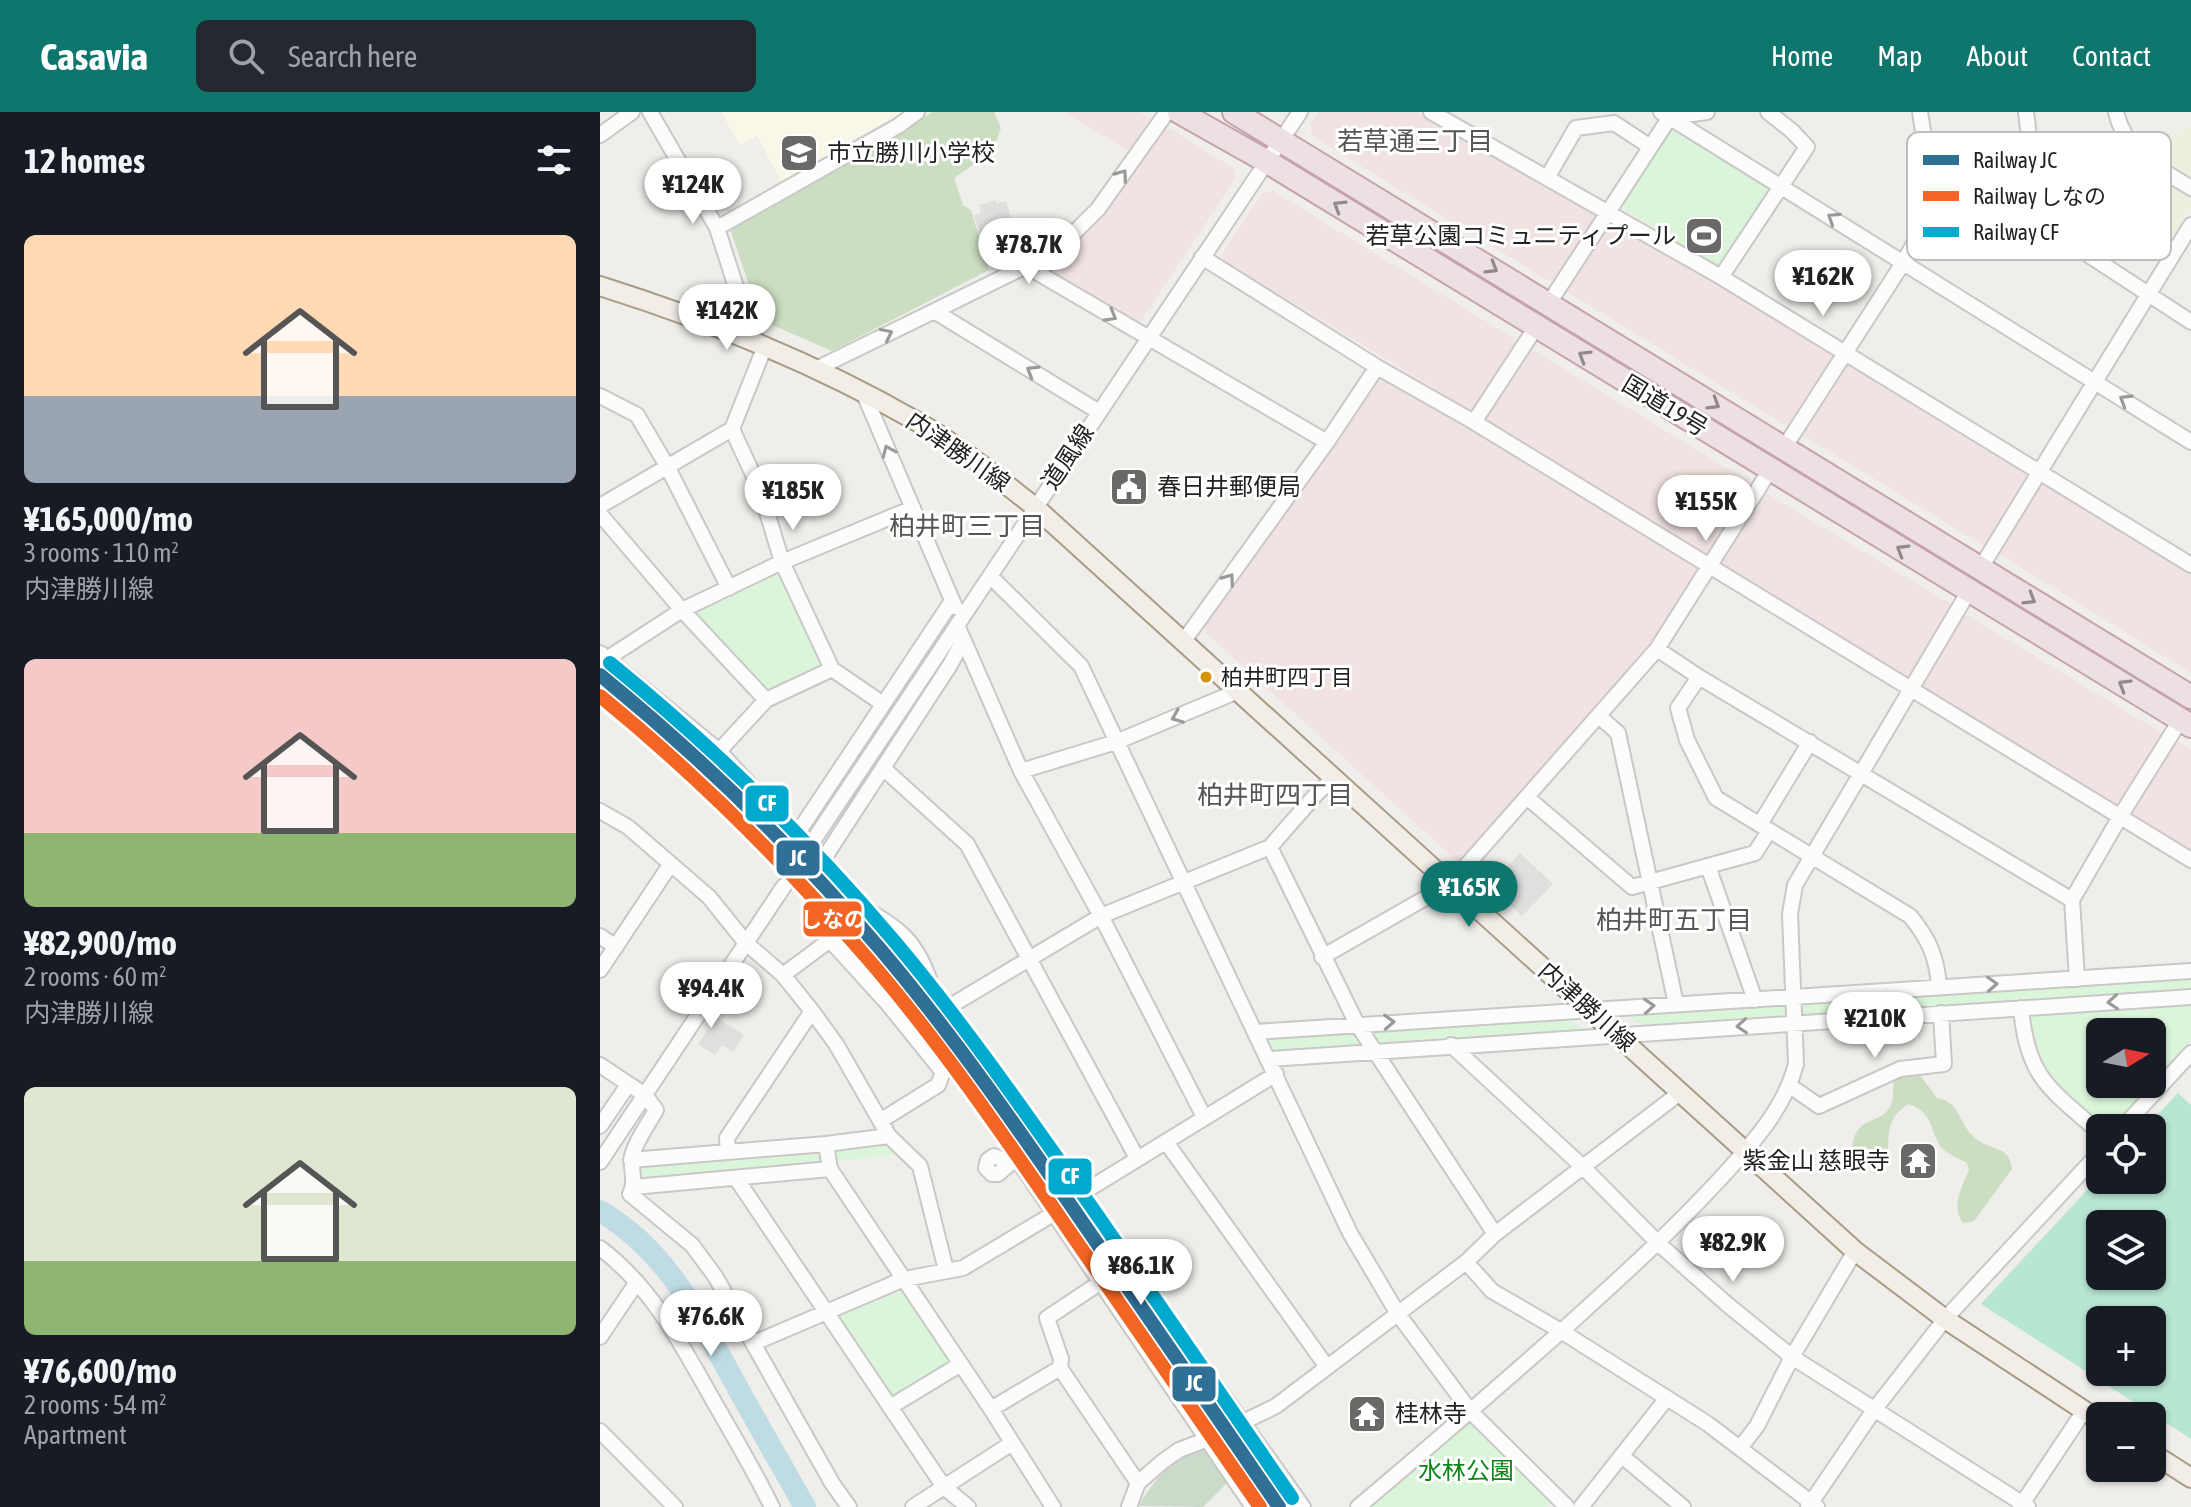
<!DOCTYPE html>
<meta charset="utf-8">
<style>
body{margin:0;font-family:"Asap Condensed","Noto Sans JP",sans-serif;background:#242831;color:#f1f3f6;height:100vh;display:flex;flex-direction:column;font-size:30px;white-space:nowrap}
*{box-sizing:border-box;margin:0}
p{font-size:26px;color:#9ea1a6}
.icon{flex:none;width:44px;height:44px;fill:none;stroke:currentColor;stroke-width:2;stroke-linecap:round;stroke-linejoin:round}
.map{position:relative;flex:1;overflow:hidden}
.panel{display:flex;flex-direction:column;background:#171b24;width:600px}
.panel>*{flex:none}
.needle{width:52px;rotate:80deg}
.controls{position:absolute;left:1486px;top:906px;display:grid;gap:16px}
.controls a{display:grid;place-items:center;width:80px;height:80px;border-radius:12px;background:#171b24;box-shadow:0 2px 6px #0004;font-size:40px}
.price{position:absolute;translate:-50% -68px;padding:0 18px;border-radius:28px;background:#fff;color:#222;font-size:26px;line-height:52px;filter:drop-shadow(0 2px 4px #0008)}
.price::after{content:'';position:absolute;left:50%;top:48px;width:24px;height:18px;margin-left:-12px;background:inherit;clip-path:polygon(0 0,100% 0,50% 100%)}
.price.active{background:#0f766e;color:#fff}
ul{padding:0;list-style:none}
li{display:grid;align-content:center;gap:16px;height:424px;padding:0 24px}
li span{display:grid;place-items:center;height:248px;border-radius:12px;color:#555}
li>.icon{margin-inline-start:auto}
span .icon{width:144px;height:144px;fill:#fffc;stroke-width:1}
li b{font-size:34px}
h2{display:flex;justify-content:space-between;align-items:center;height:96px;padding:0 24px;font-size:34px}
header{display:flex;align-items:center;gap:48px;box-sizing:border-box;height:112px;padding:0 40px;background:#0f766e;color:#fff}
header strong{font-size:38px}
nav{display:flex;gap:44px;margin-inline-start:auto;font-size:28px}
.search{width:560px;height:72px;background:#242831;display:flex;align-items:center;gap:20px;box-sizing:border-box;padding:0 28px;border-radius:12px;color:#9ea1a6;font-size:30px}
main{display:flex;flex:1;min-height:0}
.map>svg:first-child{display:block}
</style>
<header>
<strong>Casavia</strong>
<div class="search"><svg class="icon" aria-label="search" viewBox="0 0 24 24"><circle cx="10" cy="10" r="6"/><path d="M15 15l6 6"/></svg>Search here</div>
<nav><a>Home</a><a>Map</a><a>About</a><a>Contact</a></nav>
</header>
<main>
<section class="panel">
<h2>12 homes<svg class="icon" aria-label="filters" viewBox="0 0 24 24"><path d="M4 7h16M4 17h16"/><circle cx="9" cy="7" r="2"/><circle cx="15" cy="17" r="2"/></svg></h2>
<ul>
<li><span style="background:linear-gradient(#ffd9b3 65%,#9aa5b1 0)"><svg class="icon" aria-label="home" viewBox="0 0 24 24"><path d="M3 11l9-7 9 7M6 9v11h12V9"/></svg></span><div><b>¥165,000/mo</b><p>3 rooms · 110 m²</p><p>内津勝川線</p></div></li>
<li><span style="background:linear-gradient(#f6c9c9 70%,#8fb573 0)"><svg class="icon" aria-label="home" viewBox="0 0 24 24"><path d="M3 11l9-7 9 7M6 9v11h12V9"/></svg></span><div><b>¥82,900/mo</b><p>2 rooms · 60 m²</p><p>内津勝川線</p></div></li>
<li><span style="background:linear-gradient(#dfe7d0 70%,#8fb573 0)"><svg class="icon" aria-label="home" viewBox="0 0 24 24"><path d="M3 11l9-7 9 7M6 9v11h12V9"/></svg></span><div><b>¥76,600/mo</b><p>2 rooms · 54 m²</p><p>Apartment</p></div></li>
</ul>
</section>
<div class="map">
<svg width="1591" height="1395" viewBox="0 0 1591 1395">
<rect width="100%" height="100%" fill="#f0eeeb"/>
<path fill="#f1e3e1" d="M465 0H540L553 8 530 40Z
M718 0H817L995 98 996 104 955 167 949 169 712 24 710 12Z
M570 17 633 56 636 66 541 209 535 211 443 159V151L483 124 500 106 563 19Z
M673 79 918 229 875 297H868L623 148 622 142 662 81Z
M1014 109 1232 242 1234 248 1192 313 1187 314 967 180V176L1009 111Z
M931 237 1150 370 1153 376 1111 441 1104 442 886 308 884 302 925 238Z
M1250 253 1427 361 1428 367 1390 432 1384 434 1204 324 1203 318 1243 254Z
M775 263H783L1097 454 1099 461 1052 534 863 749 858 750 604 519 602 513Z
M1441 374 1449 375 1591 461V561L1398 441Z
M1163 379 1354 494 1309 566 1123 453 1121 447Z
M1365 502 1563 622 1564 626 1523 692 1517 694 1324 575 1323 572Z
M1574 628 1591 638V739L1534 704 1532 698 1570 631Z"/>
<path fill="#f8f7e8" d="M121 0H303L181 69 157 24 140 33Z"/>
<path fill="#efefdf" d="M1591 13V71L1544 40Z
M1527 38 1591 84V96L1569 130 1496 80Z"/>
<path fill="#ddeccb" d="M707 56 1591 597V602L871 163 831 133Z"/>
<path fill="#cbdec1" d="M332 0H394L401 16 393 39 354 66 363 93 371 98 389 158 232 239 163 209 160 206 130 117 302 21Z
M1313 962 1320 963 1337 986C1360 989 1359 1013 1375 1026 1390 1039 1410 1033 1412 1057L1374 1109 1363 1111C1351 1093 1361 1077 1369 1058L1367 1051C1360 1047 1350 1043 1344 1038 1329 1024 1336 1000 1308 992 1277 1013 1296 1034 1282 1060L1275 1062 1270 1056 1268 1045 1256 1041 1252 1034C1257 1006 1272 1013 1287 999 1295 992 1292 977 1294 968L1298 964Z"/>
<path fill="#cadbca" d="M605 1334 628 1370 603 1395 539 1394C553 1367 576 1344 605 1334Z"/>
<path fill="#daf5da" d="M1078 13 1168 72 1170 78 1123 153 1118 154 1022 96 1021 92 1069 16Z
M175 459 183 462 223 551 220 557 170 578 164 577 98 503 99 497Z
M1591 864V879L1202 904V889Z
M1186 890 1187 904 1039 913 1026 900Z
M1591 891V929L1552 971V920H1500V972H1551L1511 1016H1505C1462 979 1435 965 1428 905L1433 901Z
M967 905 982 917 780 931 770 919Z
M752 918 762 929 760 932 673 938 666 923Z
M289 1030 302 1041 235 1050 233 1036Z
M221 1037 222 1052 42 1068 38 1066 36 1057 41 1053Z
M298 1175 304 1177 351 1248 350 1253 296 1288 290 1286 237 1207 238 1201Z
M866 1311H871L952 1391 947 1395H769Z"/>
<path fill="#b7e6d2" fill-rule="evenodd" d="M1578 981 1591 993V1327L1381 1192 1500 1064V1068H1552V1016H1545ZM1500 1112H1552V1164H1500ZM1500 1208H1552V1260H1500Z"/>
<path fill="#e0dfde" d="M396 88 397 92 406 89 420 137 387 148 374 103 381 101 379 93Z
M920 741 953 772 922 804 902 785 913 772 902 761Z
M116 905 144 923 133 940 122 933 115 943 98 932Z"/>
<path fill="#bfdbe3" d="M1102 107 1108 112 1104 120 1122 131 1116 142 1092 129 1096 124 1095 116Z"/>
<g fill="none" stroke-linecap="round" stroke-linejoin="round">
<path stroke="#bfdbe3" stroke-width="22" d="M0 1099C69 1140 98 1204 135 1271 158 1313 182 1354 205 1395"/>
<path stroke="#c7c5c3" stroke-width="14" stroke-dasharray="14 7" stroke-linecap="butt" d="M184 774 211 732"/>
<g stroke="#c9c8c7" stroke-width="18">
<path id="minor" d="M50 0 117 116 144 200 147 225
M831 0 1121 165 1591 453
M1061 0 1591 330
M1426 0C1432 45 1432 89 1461 125L1591 210
M1516 0C1525 40 1559 56 1591 76
M0 23 32 0
M947 66 976 16 1014 11 1049 34
M117 116 298 14 317 0
M602 145 777 255 874 310 1591 748
M426 154 727 330
M1121 165 1207 35 1192 19 1168 0
M949 191 1070 5 1107 0
M334 199 499 300
M165 234 132 317 161 380 182 450 232 557 283 592
M218 256 426 154 465 130 498 97 567 0
M264 282 355 495
M0 284 37 303 67 354 129 476
M874 310 936 215
M1184 336 1303 151 1335 95 1320 0
M0 394 132 317
M0 402 82 498 166 588
M1380 457 1591 113
M390 464 481 554 750 1121 798 1202 871 1300 967 1395
M357 513 421 659 501 804 604 1005
M583 530 727 330 777 255
M1057 537 1099 565 1472 788
M0 541 119 639 261 795C301 816 319 832 332 876L703 1395
M0 555 8 546 82 498 182 450 313 396
M1099 565 1078 596 1087 628 1116 686 1310 804C1329 827 1337 845 1339 875
M1000 605 1018 621 1076 892
M119 639 166 588 232 557
M283 656 367 732 537 1046
M421 659 516 630 638 579
M928 686 1032 775 1155 741 1169 719
M0 699 28 715 109 785 146 831 183 863 212 899 236 932 289 1024 320 1054 346 1158
M1160 712 1210 630
M195 725 352 489
M211 732 700 0
M670 735 757 912 895 1122
M221 751 350 553 363 529
M1108 754 1155 888
M0 824 16 835
M722 845 850 772 1057 537 1170 358
M0 858 70 753
M183 863 230 828 288 892 343 960 338 973 280 1009
M1477 867 1472 788 1521 703 1581 607
M347 896 501 804 670 735 719 679 734 667
M1421 896C1427 966 1450 977 1500 1021
M655 920 1591 859
M851 933 984 1056 1059 1132 1128 1193 1192 1245 1428 1395
M669 947 1591 885
M0 953 45 983 56 998C48 1013 36 1028 32 1044 30 1057 37 1070 30 1082L92 1133 115 1164 232 1371 249 1395
M1190 974 1219 994 1300 957 1344 952 1341 901
M0 1014 28 973
M1522 1016 1591 941
M566 1030 727 1255
M226 1032 230 1057 391 1297 453 1395
M128 1040 127 1026 212 899
M31 1048 226 1032 289 1024
M0 1050 184 774
M411 1051 398 1062H392L386 1056 388 1048 394 1044 411 1051 417 1047 653 1395
M136 1066 344 1375 368 1395
M34 1075 230 1057
M479 1083 676 962
M0 1136C53 1176 81 1232 113 1288 133 1323 154 1358 172 1395
M866 1150 892 1179 961 1219 1108 1312 1217 1395
M501 1170 447 1206 461 1247 460 1256 538 1371
M0 1225 37 1170
M154 1231 304 1167 363 1156 453 1102
M290 1295 361 1252
M391 1297 460 1256
M0 1319 75 1395
M1140 1336 1157 1314 1192 1245 1255 1139
M1022 1344 1083 1395
M313 1395 412 1331
M529 1395 538 1371 562 1350 579 1338 608 1327 676 1294 866 1150 895 1122 1081 980
M758 1395C828 1336 897 1276 966 1215 1019 1167 1071 1120 1120 1067 1151 1033 1184 998 1196 952L1190 802 1195 773 1369 479
M981 1395 1067 1286
M1208 1395 1274 1298 1345 1207 1500 1040
M1420 1395 1484 1299"/>
</g>
<g stroke="#a79c86" stroke-width="22">
<path id="major" d="M0 174C111 209 215 251 316 309 359 333 396 365 435 395L1255 1139 1345 1207 1500 1309
M1552 1341 1591 1366"/>
</g>
<g stroke="#c5a2ac" stroke-width="26">
<path id="highway" d="M579 0 666 49 1591 614
M634 0 1591 585"/>
</g>
<use href="#minor" stroke="#fdfcfc" stroke-width="14"/>
<use href="#major" stroke="#f3ede7" stroke-width="18"/>
<use href="#highway" stroke="#ece0e2" stroke-width="22"/>
<g stroke="#fff" stroke-width="20">
<path id="rail-1" d="M0 563C102 646 196 738 281 838 354 924 419 1018 483 1111 548 1205 614 1300 679 1395"/>
</g>
<g stroke="#fff" stroke-width="20">
<path id="rail-2" d="M0 584C97 663 186 752 268 847 342 933 406 1027 470 1120 533 1212 597 1303 660 1395"/>
</g>
<g stroke="#fff" stroke-width="20">
<path id="rail-3" d="M10 551C113 635 209 728 295 830 369 918 434 1013 500 1107 564 1200 628 1293 692 1386"/>
</g>
<use href="#rail-1" stroke="#307097" stroke-width="14"/>
<use href="#rail-2" stroke="#f26522" stroke-width="14"/>
<use href="#rail-3" stroke="#00a9ce" stroke-width="14"/>
</g>
<defs><path id="oneway-chevron" d="M-2-3.5L2.5 0L-2 3.5" fill="none" stroke-width="1.6" stroke-linecap="round" stroke-linejoin="round" transform="scale(2)"/></defs>
<g stroke="#9a9a9a">
<use href="#oneway-chevron" transform="translate(522 63) rotate(-54)"/>
<use href="#oneway-chevron" transform="translate(1233 106) rotate(-147)"/>
<use href="#oneway-chevron" transform="translate(511 204) rotate(30)"/>
<use href="#oneway-chevron" transform="translate(287 222) rotate(-26)"/>
<use href="#oneway-chevron" transform="translate(432 259) rotate(-149)"/>
<use href="#oneway-chevron" transform="translate(1525 288) rotate(-148)"/>
<use href="#oneway-chevron" transform="translate(288 339) rotate(-113)"/>
<use href="#oneway-chevron" transform="translate(629 467) rotate(-54)"/>
<use href="#oneway-chevron" transform="translate(577 605) rotate(158)"/>
<use href="#oneway-chevron" transform="translate(1392 872) rotate(-3)"/>
<use href="#oneway-chevron" transform="translate(1513 890) rotate(176)"/>
<use href="#oneway-chevron" transform="translate(1049 894) rotate(-4)"/>
<use href="#oneway-chevron" transform="translate(789 910) rotate(-3)"/>
<use href="#oneway-chevron" transform="translate(1142 914) rotate(176)"/>
</g>
<g stroke="#918a8c">
<use href="#oneway-chevron" transform="translate(739 94) rotate(-148)"/>
<use href="#oneway-chevron" transform="translate(892 156) rotate(31)"/>
<use href="#oneway-chevron" transform="translate(984 244) rotate(-149)"/>
<use href="#oneway-chevron" transform="translate(1114 292) rotate(32)"/>
<use href="#oneway-chevron" transform="translate(1302 438) rotate(-149)"/>
<use href="#oneway-chevron" transform="translate(1430 487) rotate(31)"/>
<use href="#oneway-chevron" transform="translate(1524 573) rotate(-149)"/>
</g>
<defs>
<g id="school-square" transform="scale(2)"><rect x="-9" y="-9" width="18" height="18" rx="4" fill="#6a6968" stroke="#fff"/><path d="M0-5L7-2L0 1L-7-2ZM-4 1L0 2.5L4 1V4Q0 6-4 4Z" fill="#fff"/></g>
<g id="stadium-square" transform="scale(2)"><rect x="-9" y="-9" width="18" height="18" rx="4" fill="#6a6968" stroke="#fff"/><path d="M0-5a6.5 5 0 1 0 0 10a6.5 5 0 1 0 0-10ZM-3.5-1.8h7v3.6h-7Z" fill="#fff"/></g>
<g id="civic-square" transform="scale(2)"><rect x="-9" y="-9" width="18" height="18" rx="4" fill="#6a6968" stroke="#fff"/><path d="M-.6-6.5H3V-4.5H.6V-3L4-1V1h2V6H-6V1h2V-1L-.6-3ZM-1.2 2.5V6h2.4V2.5Z" fill="#fff"/></g>
<g id="temple-square" transform="scale(2)"><rect x="-9" y="-9" width="18" height="18" rx="4" fill="#6a6968" stroke="#fff"/><path d="M0-6L5-2H3V0L6.5 2.5H4V6H1.5V3h-3V6H-4V2.5H-6.5L-3 0V-2H-5Z" fill="#fff"/></g>
</defs>
<g fill-rule="evenodd">
<use href="#school-square" x="199" y="41"/>
<use href="#stadium-square" x="1104" y="124"/>
<use href="#civic-square" x="529" y="375"/>
<use href="#temple-square" x="1318" y="1049"/>
<use href="#temple-square" x="767" y="1302"/>
</g>
<circle fill="#d79205" stroke="#fff" stroke-width="3" cx="606" cy="565" r="7"/>
<g text-anchor="middle" stroke-width="6" stroke-linejoin="round" paint-order="stroke">
<g font-size="22" fill="#222" stroke="#fff" text-anchor="start">
<text x="621" y="573">柏井町四丁目</text>
</g>
<g font-size="24" fill="#222" stroke="#fff" text-anchor="start">
<text x="227" y="49">市立勝川小学校</text>
<text x="1076" y="132" text-anchor="end">若草公園コミュニティプール</text>
<text x="557" y="383">春日井郵便局</text>
<text x="1290" y="1057" text-anchor="end">紫金山 慈眼寺</text>
<text x="795" y="1310">桂林寺</text>
</g>
<g font-size="24" fill="#222" stroke="#fff">
<text transform="translate(1065 294) rotate(31)" y="8">国道19号</text>
<text transform="translate(358 340) rotate(35)" y="8">内津勝川線</text>
<text transform="translate(468 345) rotate(-56)" y="8">道風線</text>
<text transform="translate(987 895) rotate(42)" y="8">内津勝川線</text>
</g>
<g font-size="24" fill="#0c8416" stroke="#fff">
<text x="866" y="1367">水林公園</text>
</g>
<g font-size="26" fill="#555" stroke="#fff">
<text x="815" y="38">若草通三丁目</text>
<text x="367" y="423">柏井町三丁目</text>
<text x="675" y="692">柏井町四丁目</text>
<text x="1074" y="817">柏井町五丁目</text>
</g>
</g>
<rect x="1307" y="20" width="264" height="128" rx="12" fill="#fff" stroke="#bdbdbd" stroke-width="2"/>
<rect x="1323" y="43" width="36" height="10" fill="#307097"/>
<rect x="1323" y="79" width="36" height="10" fill="#f26522"/>
<rect x="1323" y="115" width="36" height="10" fill="#00a9ce"/>
<g font-size="22" fill="#222">
<text x="1373" y="56">Railway JC</text>
<text x="1373" y="92">Railway しなの</text>
<text x="1373" y="128">Railway CF</text>
</g>
<g stroke="#fff" stroke-width="3">
<rect x="144" y="672" width="46" height="39" rx="8" fill="#00a9ce"/>
<rect x="175" y="727" width="46" height="38" rx="8" fill="#307097"/>
<rect x="202" y="788" width="61" height="38" rx="8" fill="#f26522"/>
<rect x="447" y="1045" width="46" height="39" rx="8" fill="#00a9ce"/>
<rect x="571" y="1253" width="46" height="38" rx="8" fill="#307097"/>
</g>
<g font-size="22" text-anchor="middle" font-weight="bold" fill="#fff">
<text x="167" y="699">CF</text>
<text x="198" y="754">JC</text>
<text x="233" y="815">しなの</text>
<text x="470" y="1072">CF</text>
<text x="594" y="1279">JC</text>
</g>
</svg>
<div class="controls">
<a><svg class="needle" viewBox="-14 -14 28 28"><path d="M0-13l5 13h-10z" fill="#e53935"/><path d="M0 13l5-13h-10z" fill="#9ea1a6"/></svg></a>
<a><svg class="icon" aria-label="locate" viewBox="0 0 24 24"><circle cx="12" cy="12" r="6"/><path d="M12 2v4M12 18v4M2 12h4M18 12h4"/></svg></a>
<a><svg class="icon" aria-label="layers" viewBox="0 0 24 24"><path d="M12 4l9 5-9 5-9-5zM3 14l9 5 9-5"/></svg></a>
<a>+</a>
<a>−</a>
</div>
<b class="price" style="left:93px;top:114px">¥124K</b>
<b class="price" style="left:429px;top:174px">¥78.7K</b>
<b class="price" style="left:1223px;top:206px">¥162K</b>
<b class="price" style="left:127px;top:240px">¥142K</b>
<b class="price" style="left:193px;top:420px">¥185K</b>
<b class="price" style="left:1106px;top:431px">¥155K</b>
<b class="price active" style="left:869px;top:817px">¥165K</b>
<b class="price" style="left:111px;top:918px">¥94.4K</b>
<b class="price" style="left:1275px;top:948px">¥210K</b>
<b class="price" style="left:1133px;top:1172px">¥82.9K</b>
<b class="price" style="left:541px;top:1195px">¥86.1K</b>
<b class="price" style="left:111px;top:1246px">¥76.6K</b>
</div>
</main>
